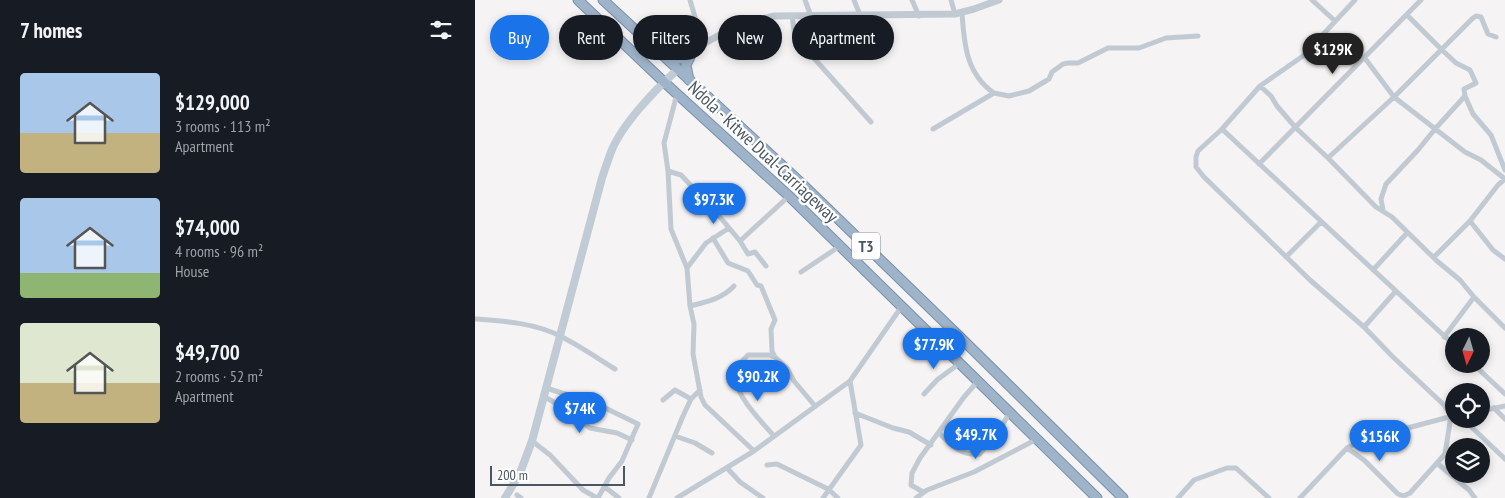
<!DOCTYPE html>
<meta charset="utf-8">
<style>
body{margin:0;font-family:"PT Sans Narrow",sans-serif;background:#242831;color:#f1f3f6;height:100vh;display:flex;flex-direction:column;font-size:19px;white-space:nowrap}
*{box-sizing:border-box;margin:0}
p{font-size:16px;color:#9ea1a6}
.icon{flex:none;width:28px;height:28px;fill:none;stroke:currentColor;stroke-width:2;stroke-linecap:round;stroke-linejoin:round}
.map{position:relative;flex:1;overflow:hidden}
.details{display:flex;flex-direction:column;background:#171b24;width:475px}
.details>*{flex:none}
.banner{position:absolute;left:15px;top:15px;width:475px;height:45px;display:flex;gap:10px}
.needle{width:32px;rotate:185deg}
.fabs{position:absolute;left:970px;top:328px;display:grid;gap:10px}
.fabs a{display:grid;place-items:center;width:45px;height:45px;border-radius:50%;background:#171b24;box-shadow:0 2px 8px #0003;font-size:25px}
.scale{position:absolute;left:15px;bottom:12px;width:135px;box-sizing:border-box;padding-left:5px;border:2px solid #4a5661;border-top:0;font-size:14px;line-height:18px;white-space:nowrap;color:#4a5661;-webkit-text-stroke:4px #fff;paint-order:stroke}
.price{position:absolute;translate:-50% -42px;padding:0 11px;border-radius:18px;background:#1a73e8;color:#fff;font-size:16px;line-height:32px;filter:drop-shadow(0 1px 2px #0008)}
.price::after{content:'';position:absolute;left:50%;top:30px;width:15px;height:11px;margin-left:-8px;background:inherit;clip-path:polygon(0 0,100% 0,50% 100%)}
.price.active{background:#222;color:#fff}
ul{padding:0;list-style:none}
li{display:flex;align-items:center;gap:15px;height:125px;padding:0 20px}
li span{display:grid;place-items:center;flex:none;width:140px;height:100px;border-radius:5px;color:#555}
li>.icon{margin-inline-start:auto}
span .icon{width:60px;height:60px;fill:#fffc;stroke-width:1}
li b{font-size:21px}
h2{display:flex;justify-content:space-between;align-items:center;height:60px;padding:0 20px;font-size:21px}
.tag{padding:0 18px;border-radius:22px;background:#171b24;box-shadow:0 2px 8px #0003;font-size:18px;line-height:45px}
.tag.active{background:#1a73e8;color:#fff}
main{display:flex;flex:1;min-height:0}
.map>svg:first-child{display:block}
</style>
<main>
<section class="details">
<h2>7 homes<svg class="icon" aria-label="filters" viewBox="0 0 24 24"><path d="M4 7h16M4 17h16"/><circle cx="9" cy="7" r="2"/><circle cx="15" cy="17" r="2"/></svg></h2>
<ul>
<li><span style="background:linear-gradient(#a9c7e8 60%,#c2b280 0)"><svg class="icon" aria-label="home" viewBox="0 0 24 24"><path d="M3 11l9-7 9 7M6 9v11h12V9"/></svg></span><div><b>$129,000</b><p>3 rooms · 113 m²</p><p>Apartment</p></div></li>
<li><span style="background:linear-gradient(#a9c7e8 75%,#8fb573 0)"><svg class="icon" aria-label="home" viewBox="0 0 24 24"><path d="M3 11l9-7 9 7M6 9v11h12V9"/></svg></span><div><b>$74,000</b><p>4 rooms · 96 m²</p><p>House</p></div></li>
<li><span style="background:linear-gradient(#dfe7d0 60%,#c2b280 0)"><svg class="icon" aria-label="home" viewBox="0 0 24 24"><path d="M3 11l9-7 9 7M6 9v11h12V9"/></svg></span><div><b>$49,700</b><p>2 rooms · 52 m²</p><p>Apartment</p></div></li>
</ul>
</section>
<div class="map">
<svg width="1030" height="498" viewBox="0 0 1030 498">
<rect width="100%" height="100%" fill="#f5f3f3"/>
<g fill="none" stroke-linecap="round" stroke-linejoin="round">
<g stroke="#7690ad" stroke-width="11">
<path id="trunk" d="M103 0 189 82 314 196 622 498
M128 0 324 181 487 339 648 498
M191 58 203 59 215 57
M214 80 211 65 215 57"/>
</g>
<path stroke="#c1cad2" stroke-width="5" d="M215 0 228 44
M330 0 336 16
M379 0 385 15
M437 0 444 16
M476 0 480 14
M837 0 860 21
M932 15 966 49 981 63 995 70 1001 83 989 89 990 96 998 114 1016 135 1030 170
M317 16 320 37 396 122
M889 57 919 97 990 152 1006 160 1030 179
M785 86 796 96 802 106 821 128 853 158 901 207 917 217 962 261 985 280 999 297 1030 328
M519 93 534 96 554 91 574 79 577 72 588 64 593 63H603L633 48H664L691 38 723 36
M202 94 189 143 193 171 196 229 212 268 215 306 219 324 218 354 226 397 230 405 279 451
M458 129 519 93C491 74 489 43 487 13
M747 129 979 345
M853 158 919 97 998 18 1001 16 1006 17 1013 34 1021 37
M784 164 946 0
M193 171 206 175 240 211 265 241 273 254 280 252 291 266
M908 210 906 199 911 184 943 150 960 129 990 96
M995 221 1018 250 1030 259
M238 238 253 263 273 271 282 285 286 286 300 320 296 329 297 351 300 357 312 368 319 381 340 406
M265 241 314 196
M811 257 846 222
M959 257 995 221 1023 185 1030 179
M212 268 231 243 254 228
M898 270 932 233
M326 272 365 246
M215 306C231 302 247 299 259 286
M0 319C29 321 61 323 87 337 105 346 122 358 140 369
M889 327 921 291
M969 337 999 297
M998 364 1030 394
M71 388 122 404 163 424 147 461 134 478 123 498
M449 394 462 380 485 363
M68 396 93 410 115 428 142 433 157 440
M188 400 200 390 216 399
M1019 408 1030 419
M1006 411 1030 406
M380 413 418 428 434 432 456 445
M988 419 1030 459
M464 433C476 445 486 456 505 454L525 429 535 412
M200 436 220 443 237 453
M299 436C282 417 263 398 257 372L273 355H294L300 357
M57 441 75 455 108 490 122 498
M872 448 889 460 923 494 929 496 935 493 970 454 976 416 969 405 918 357 889 327 835 280 729 177 721 167V157L723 151 747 129 785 86 828 56 880 0
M963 464 994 490 1000 498
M292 465 302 464 353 489 363 498
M252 468 265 482 288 498
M130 487 144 498
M448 492 436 485 437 473 445 458 489 397 503 381
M42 495 46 498
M174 498 208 416 216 399 225 390
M202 498 279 451 375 381 427 306
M348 498 386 445 375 381
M441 498 452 490 499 472 562 439
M703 498 719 480 752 468H761L794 498
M825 498 872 448 887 440 978 416"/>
<path stroke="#c1cad2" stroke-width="7" d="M211 61 228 44 252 31 267 24 299 16 480 14 499 9 524 0"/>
<path stroke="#c1cbd6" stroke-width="8" d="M30 498 45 473 57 441 127 178C130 169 133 160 136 152 147 124 180 90 202 70"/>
<use href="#trunk" stroke="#9fb4c9" stroke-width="9"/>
</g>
<g text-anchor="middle" stroke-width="4.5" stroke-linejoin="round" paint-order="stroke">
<rect fill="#fff" stroke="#808990" stroke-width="1" x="377" y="232.5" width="28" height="27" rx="4"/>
<g font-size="16" font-weight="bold" fill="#4a5661">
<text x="391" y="252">T3</text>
</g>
<g font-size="18" fill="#4a5661" stroke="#fff">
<text transform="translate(288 152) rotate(43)" y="6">Ndola - Kitwe Dual-Carriageway</text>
</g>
</g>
</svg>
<div class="fabs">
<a><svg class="needle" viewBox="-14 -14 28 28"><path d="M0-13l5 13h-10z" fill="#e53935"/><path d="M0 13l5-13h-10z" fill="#9ea1a6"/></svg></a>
<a><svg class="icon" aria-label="locate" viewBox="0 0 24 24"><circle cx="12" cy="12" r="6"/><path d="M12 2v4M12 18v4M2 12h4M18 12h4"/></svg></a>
<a><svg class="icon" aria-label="layers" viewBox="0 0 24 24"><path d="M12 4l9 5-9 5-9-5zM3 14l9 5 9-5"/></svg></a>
</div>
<div class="scale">200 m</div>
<b class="price active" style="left:858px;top:75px">$129K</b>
<b class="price" style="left:239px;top:225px">$97.3K</b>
<b class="price" style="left:459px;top:370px">$77.9K</b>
<b class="price" style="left:283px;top:402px">$90.2K</b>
<b class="price" style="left:105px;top:434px">$74K</b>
<b class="price" style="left:501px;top:460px">$49.7K</b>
<b class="price" style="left:905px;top:462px">$156K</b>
<div class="banner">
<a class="tag active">Buy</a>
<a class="tag">Rent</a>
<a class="tag">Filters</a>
<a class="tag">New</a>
<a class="tag">Apartment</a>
</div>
</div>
</main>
